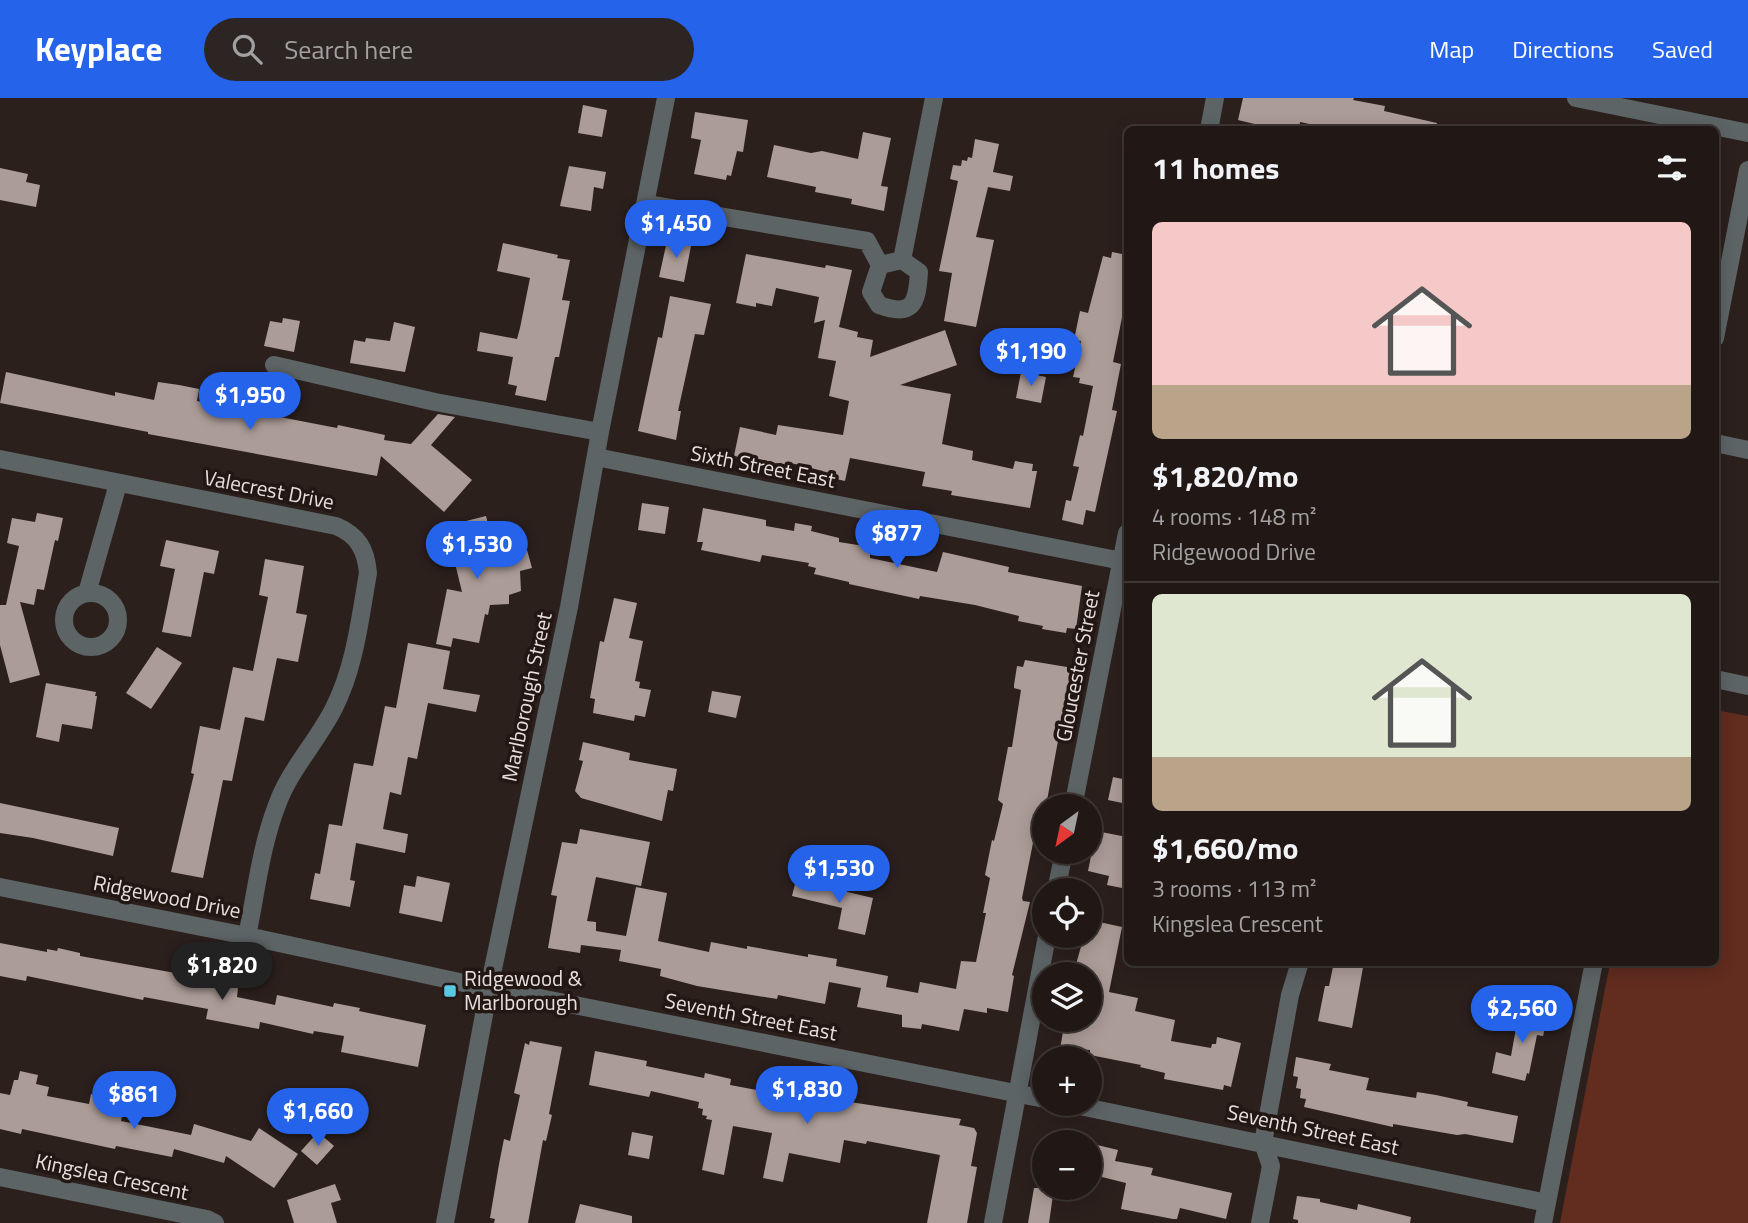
<!DOCTYPE html>
<meta charset="utf-8">
<style>
body{margin:0;font-family:"Titillium Web",sans-serif;background:#2d2523;color:#f1f3f6;height:100vh;display:flex;flex-direction:column;font-size:26px;white-space:nowrap}
*{box-sizing:border-box;margin:0}
p{font-size:23px;color:#a2a0a1}
.icon{flex:none;width:38px;height:38px;fill:none;stroke:currentColor;stroke-width:2;stroke-linecap:round;stroke-linejoin:round}
.map{position:relative;flex:1;overflow:hidden}
.panel{position:absolute;left:1124px;top:28px;width:595px;height:840px;display:flex;flex-direction:column;background:#211816;border-radius:10px;box-shadow:0 4px 18px #0003,0 0 0 2px #3e3735}
.panel>*{flex:none}
.needle{width:46px;rotate:213deg}
.tools{position:absolute;left:1032px;top:696px;display:grid;gap:14px}
.tools a{display:grid;place-items:center;width:70px;height:70px;border-radius:50%;background:#211816;box-shadow:0 4px 18px #0003,0 0 0 2px #3e3735;font-size:35px}
.price{position:absolute;translate:-50% -60px;padding:0 16px;border-radius:24px;background:#2563eb;color:#fff;font-size:23px;line-height:46px;filter:drop-shadow(0 2px 4px #0008)}
.price::after{content:'';position:absolute;left:50%;top:42px;width:21px;height:16px;margin-left:-10px;background:inherit;clip-path:polygon(0 0,100% 0,50% 100%)}
.price.current{background:#222;color:#fff}
ul{padding:0;list-style:none}
li{display:grid;align-content:center;gap:14px;height:371px;padding:0 28px}
li+li{border-top:2px solid #3e3735}
li span{display:grid;place-items:center;height:217px;border-radius:10px;color:#555}
li>.icon{margin-inline-start:auto}
span .icon{width:126px;height:126px;fill:#fffc;stroke-width:1}
li b{font-size:30px}
h2{display:flex;justify-content:space-between;align-items:center;height:84px;padding:0 28px;font-size:30px}
header{display:flex;align-items:center;gap:42px;box-sizing:border-box;height:98px;padding:0 35px;background:#2563eb;color:#fff}
header strong{font-size:33px}
nav{display:flex;gap:38px;margin-inline-start:auto;font-size:24px}
.search{width:490px;height:63px;background:#2d2523;display:flex;align-items:center;gap:18px;box-sizing:border-box;padding:0 24px;border-radius:38px;color:#a2a0a1;font-size:26px}
.map>svg:first-child{display:block}
</style>
<header>
<strong>Keyplace</strong>
<div class="search"><svg class="icon" aria-label="search" viewBox="0 0 24 24"><circle cx="10" cy="10" r="6"/><path d="M15 15l6 6"/></svg>Search here</div>
<nav><a>Map</a><a>Directions</a><a>Saved</a></nav>
</header>
<div class="map">
<svg width="1748" height="1125" viewBox="0 0 1748 1125">
<rect width="100%" height="100%" fill="#2c201d"/>
<path fill="#622c1f" d="M1715 612 1748 618V1125H1560L1610 865 1715 864Z"/>
<path fill="#ac9c97" d="M1243 0H1354L1353 2 1385 8 1384 13 1437 25 1436 32H1337L1300 24 1299 32H1279L1238 22Z
M583 7 607 12 602 39 578 35Z
M695 14 748 22 743 54 737 53 731 78 727 77 726 82 694 76 701 42 691 40Z
M863 34 891 40 881 88 888 89 884 113 851 106 852 101 815 94 816 89 767 79 774 47 811 55 822 53 858 61Z
M975 41 999 46 993 74 1013 78 1010 93 988 89 976 139 994 142 976 229 944 223 952 175 939 173 958 83 950 81 953 67 961 68 962 62 967 63 968 59 972 60Z
M569 68 606 74 603 91 594 89 591 113 560 108Z
M0 70 28 76 26 84 40 87 36 109 0 102Z
M671 138 688 142 686 147 691 148 684 184 659 179 667 143 670 144Z
M503 145 558 157 557 160 570 162 562 202 570 203 559 259H555L546 303 515 297 517 288 508 286 513 259 477 253 480 234 517 241 520 230 530 180 497 173Z
M1112 154 1127 157V195L1113 264 1121 266 1112 312 1117 313 1095 414 1086 412 1083 427 1062 422 1066 402 1071 403 1079 369 1073 368 1080 337 1083 338 1093 288 1079 285 1080 280 1073 279 1081 243 1074 242 1080 213 1088 215 1103 158 1111 160Z
M746 156 825 170 826 167 852 172 839 229 858 234 857 239 873 242 870 259 945 232 957 267 900 287 951 296 942 346 973 353 972 362 1013 371 1015 363 1033 366 1032 373H1037L1030 410 951 397 952 393 922 388 925 374 850 360 845 383 822 378 823 373 787 364 786 367 734 358 740 329 776 337 778 327 843 337 849 303 829 298 836 263 818 260 825 222 814 225 819 199 776 190 772 208 756 205V209L736 205Z
M670 198 711 206 704 237 695 236 678 313H681L676 342 638 333 658 239 662 240Z
M283 220 300 223 294 254 264 248 270 223 282 225Z
M394 224 415 229 405 274 350 265 354 242 365 244 366 240 390 243Z
M6 274 115 298V294L154 302 158 284 179 287 199 291 197 303 337 330 338 327 385 337 384 342 411 346 438 316 455 319 431 347 472 382 444 414 381 358 377 378 148 336V334L0 305Z
M1021 274 1046 279 1041 305 1016 300Z
M642 405 669 409 665 436 638 432Z
M703 410 766 422V428L794 433 795 425 812 428 811 433 839 440V444L870 449V460L937 474 943 454 1009 469 1008 474 1082 488 1076 531 1067 530 1066 535 1042 531 1043 528 1018 523 1019 518 975 507 920 498 919 501 849 486V484L814 476 816 470 808 468 809 465 762 457 760 464 701 452 703 444H697Z
M37 415 63 420 58 443 55 442 44 492 37 491 34 507 20 504 40 577 10 585 0 547V507H6L19 448 7 445 12 420 35 424Z
M486 418 497 460 527 452 532 470 520 473 521 493 509 497V506L490 507 488 517 485 516 479 545 453 540 451 549 436 546 447 491 462 494 446 428Z
M166 442 219 453 214 476 204 474 191 539 162 534 175 471 160 468Z
M265 461 304 468 296 515 307 517 298 564 277 560 264 623 245 619 232 683 223 682 203 780 171 774 194 676 191 675 200 628 220 632 233 569 253 573 268 499 259 497Z
M614 500 637 505 629 540 643 543 635 583 640 584 639 590 651 592 645 619 635 617 634 623 593 615 595 601 590 600 600 543 604 544Z
M408 545 450 553 443 591 480 597 476 614 428 605 417 661 408 659 401 697 390 694 383 731 408 736 405 755 356 745 350 782 355 783 350 809 310 801 315 775 320 776 329 726 342 728 354 665 373 668 385 608 396 610Z
M157 549 182 565 151 611 126 595Z
M1025 562 1067 569V571L1071 572 1046 708 1038 741 1034 740 1022 800 1023 803 1030 804 1012 877 1014 878 1008 914 987 910V915L964 911 959 933 922 926 921 931 902 929V917L857 909 861 890 829 884 825 906 778 897 777 901 697 888 660 878 661 871 619 863 621 852 581 847 580 855 548 850 557 798 551 797 562 744 577 746 580 731 650 744 641 788 596 779 587 823 596 824V833L626 838 636 789 667 795 658 843 709 854 711 844 747 851V848L808 859V856L837 861 836 868 888 878 886 889 918 895 920 884 956 891 961 863 976 864 986 815H983L990 780 985 777 992 742 994 743 1003 706 998 702 1008 649H1012L1021 592 1014 590V587L1017 568 1023 569Z
M46 585 96 594 95 598H97L92 631 62 626 59 644 36 639Z
M712 593 741 598 736 620 708 614Z
M583 644 630 655 629 662 677 671 673 693 668 692 662 723 581 700 575 693 583 663 579 662Z
M1113 679 1127 682V706L1108 702Z
M0 705 119 730 113 758 33 740 0 735Z
M1096 733 1127 739V791L1107 787 1109 778 1088 773Z
M417 778 450 785 442 824 399 815 404 787 415 789Z
M796 782 873 800 865 837 838 831 842 810 792 798Z
M1090 822 1122 829 1109 894 1138 900 1135 913 1175 922 1171 943 1211 950 1212 946H1216L1217 939 1241 945 1231 989 1224 987 1223 992 1164 981 1165 975 1140 969 1141 967 1090 957V952L1076 951V953L1060 951 1065 922H1090V877H1073L1084 838H1090Z
M0 845 47 854V851L57 853 58 850 80 855V858L209 881V884L238 890 237 899 275 907 277 897 333 909 334 905 360 910 359 913 426 927 418 969 341 954 344 938 314 933 313 936 260 924 259 931 206 921 208 911 144 899 143 902 27 878 26 883 0 878Z
M1334 864H1364L1352 930 1318 923 1325 888H1329Z
M1520 908 1539 911 1538 915 1545 916 1546 925 1543 938 1537 937 1529 976 1527 975 1525 983 1492 975 1496 954 1511 958Z
M530 943 562 949 549 1016 552 1017 546 1043 543 1042 528 1125H494L495 1121 490 1120 499 1066 504 1041 510 1043 520 997 514 995 525 945 529 947Z
M595 953 647 963 646 968 704 980 705 975 731 981 730 987 762 993 763 989 791 994 792 991 850 1004 961 1021 959 1027 974 1030 977 1035 971 1068 977 1069 967 1125H927L940 1057 867 1043 866 1046 844 1042 840 1065 789 1055 783 1084 763 1080 772 1035 733 1028 724 1077 702 1072 712 1022 706 1021 707 1018 702 1017 703 1011 698 1010 699 1004 651 993 649 999 589 987Z
M1296 959 1331 966 1329 972 1369 980 1366 992 1416 1000 1417 994 1436 997 1468 1004 1467 1008 1518 1018 1513 1045 1465 1036 1457 1037 1393 1026V1029L1304 1009 1306 1001 1300 1000 1301 991 1296 990 1298 979 1293 978Z
M20 973 38 977 36 986 49 989 47 998 89 1006 91 996 109 1000 107 1010 123 1013 121 1023 191 1037 194 1026 251 1043 259 1030 298 1056 274 1090 226 1058 224 1065 174 1051 172 1059 116 1048 115 1051 22 1031 21 1036 0 1031V995L10 997 14 982H18Z
M318 1034 334 1048 317 1067 301 1053Z
M632 1034 653 1038 649 1061 628 1057Z
M1093 1046 1118 1052 1115 1063 1153 1070 1151 1077 1232 1095 1226 1121 1180 1110 1177 1121H1173L1121 1111 1126 1085 1090 1076V1059Z
M335 1086 341 1102 331 1105 337 1125H294L287 1102Z
M1034 1090H1054L1049 1125H1028Z
M1297 1098 1320 1101V1104L1357 1112 1358 1106 1411 1119 1410 1125H1298V1122L1293 1121Z
M580 1106 632 1118V1125H575Z"/>
<g fill="none" stroke-linecap="round" stroke-linejoin="round">
<path stroke="#5d6466" stroke-width="18" d="M1576 0 1748 35
M1209 32 1215 0
M647 106 867 143 880 167 902 162 934 0
M880 167 871 194 879 207C913 219 917 206 919 174L902 162
M1715 240 1748 72
M274 267 435 304 600 334
M1715 345 1748 352
M596 359 1127 464
M0 361 336 428C358 437 366 452 368 475 360 520 355 569 334 610 317 644 290 671 277 707 261 748 256 795 247 838
M64 522a27 27 0 1 1 54 0a27 27 0 1 1-54 0Z
M87 495 118 386
M1715 581 1748 588
M1073 709 1127 435
M0 789 247 838 464 885 1045 1001
M1056 793 1064 754
M1070 1006 1547 1105
M1263 1045 1290 897 1300 864
M0 1079 207 1121 215 1125
M445 1125 489 890 569 509 600 334 666 0
M993 1125 1047 838
M1260 1125 1271 1068 1263 1045
M1543 1125 1594 864"/>
</g>
<rect fill="#57c9e3" stroke="#221713" stroke-width="2.5" x="443" y="886" width="14" height="14" rx="3.5"/>
<g text-anchor="middle" stroke-width="7" stroke-linejoin="round" paint-order="stroke">
<g font-size="21" fill="#e8dfdd" stroke="#221713">
<text transform="translate(763 369) rotate(11)" y="7">Sixth Street East</text>
<text transform="translate(269 392) rotate(11)" y="7">Valecrest Drive</text>
<text transform="translate(1078 568) rotate(-79)" y="7">Gloucester Street</text>
<text transform="translate(527 599) rotate(-78)" y="7">Marlborough Street</text>
<text transform="translate(167 799) rotate(11)" y="7">Ridgewood Drive</text>
<text transform="translate(751 919) rotate(11)" y="7">Seventh Street East</text>
<text transform="translate(1313 1032) rotate(12)" y="7">Seventh Street East</text>
<text transform="translate(112 1079) rotate(12)" y="7">Kingslea Crescent</text>
</g>
<g font-size="21" fill="#e8dfdd" stroke="#221713" text-anchor="start">
<text x="464" y="888">Ridgewood &amp;<tspan x="464" dy="24">Marlborough</tspan></text>
</g>
</g>
</svg>
<div class="tools">
<a><svg class="needle" viewBox="-14 -14 28 28"><path d="M0-13l5 13h-10z" fill="#e53935"/><path d="M0 13l5-13h-10z" fill="#a2a0a1"/></svg></a>
<a><svg class="icon" aria-label="locate" viewBox="0 0 24 24"><circle cx="12" cy="12" r="6"/><path d="M12 2v4M12 18v4M2 12h4M18 12h4"/></svg></a>
<a><svg class="icon" aria-label="layers" viewBox="0 0 24 24"><path d="M12 4l9 5-9 5-9-5zM3 14l9 5 9-5"/></svg></a>
<a>+</a>
<a>−</a>
</div>
<b class="price" style="left:676px;top:162px">$1,450</b>
<b class="price" style="left:1031px;top:290px">$1,190</b>
<b class="price" style="left:250px;top:334px">$1,950</b>
<b class="price" style="left:897px;top:472px">$877</b>
<b class="price" style="left:477px;top:483px">$1,530</b>
<b class="price" style="left:839px;top:807px">$1,530</b>
<b class="price current" style="left:222px;top:904px">$1,820</b>
<b class="price" style="left:1522px;top:947px">$2,560</b>
<b class="price" style="left:807px;top:1028px">$1,830</b>
<b class="price" style="left:134px;top:1033px">$861</b>
<b class="price" style="left:318px;top:1050px">$1,660</b>
<section class="panel">
<h2>11 homes<svg class="icon" aria-label="filters" viewBox="0 0 24 24"><path d="M4 7h16M4 17h16"/><circle cx="9" cy="7" r="2"/><circle cx="15" cy="17" r="2"/></svg></h2>
<ul>
<li><span style="background:linear-gradient(#f6c9c9 75%,#b9a48a 0)"><svg class="icon" aria-label="home" viewBox="0 0 24 24"><path d="M3 11l9-7 9 7M6 9v11h12V9"/></svg></span><div><b>$1,820/mo</b><p>4 rooms · 148 m²</p><p>Ridgewood Drive</p></div></li>
<li><span style="background:linear-gradient(#dfe7d0 75%,#b9a48a 0)"><svg class="icon" aria-label="home" viewBox="0 0 24 24"><path d="M3 11l9-7 9 7M6 9v11h12V9"/></svg></span><div><b>$1,660/mo</b><p>3 rooms · 113 m²</p><p>Kingslea Crescent</p></div></li>
</ul>
</section>
</div>
